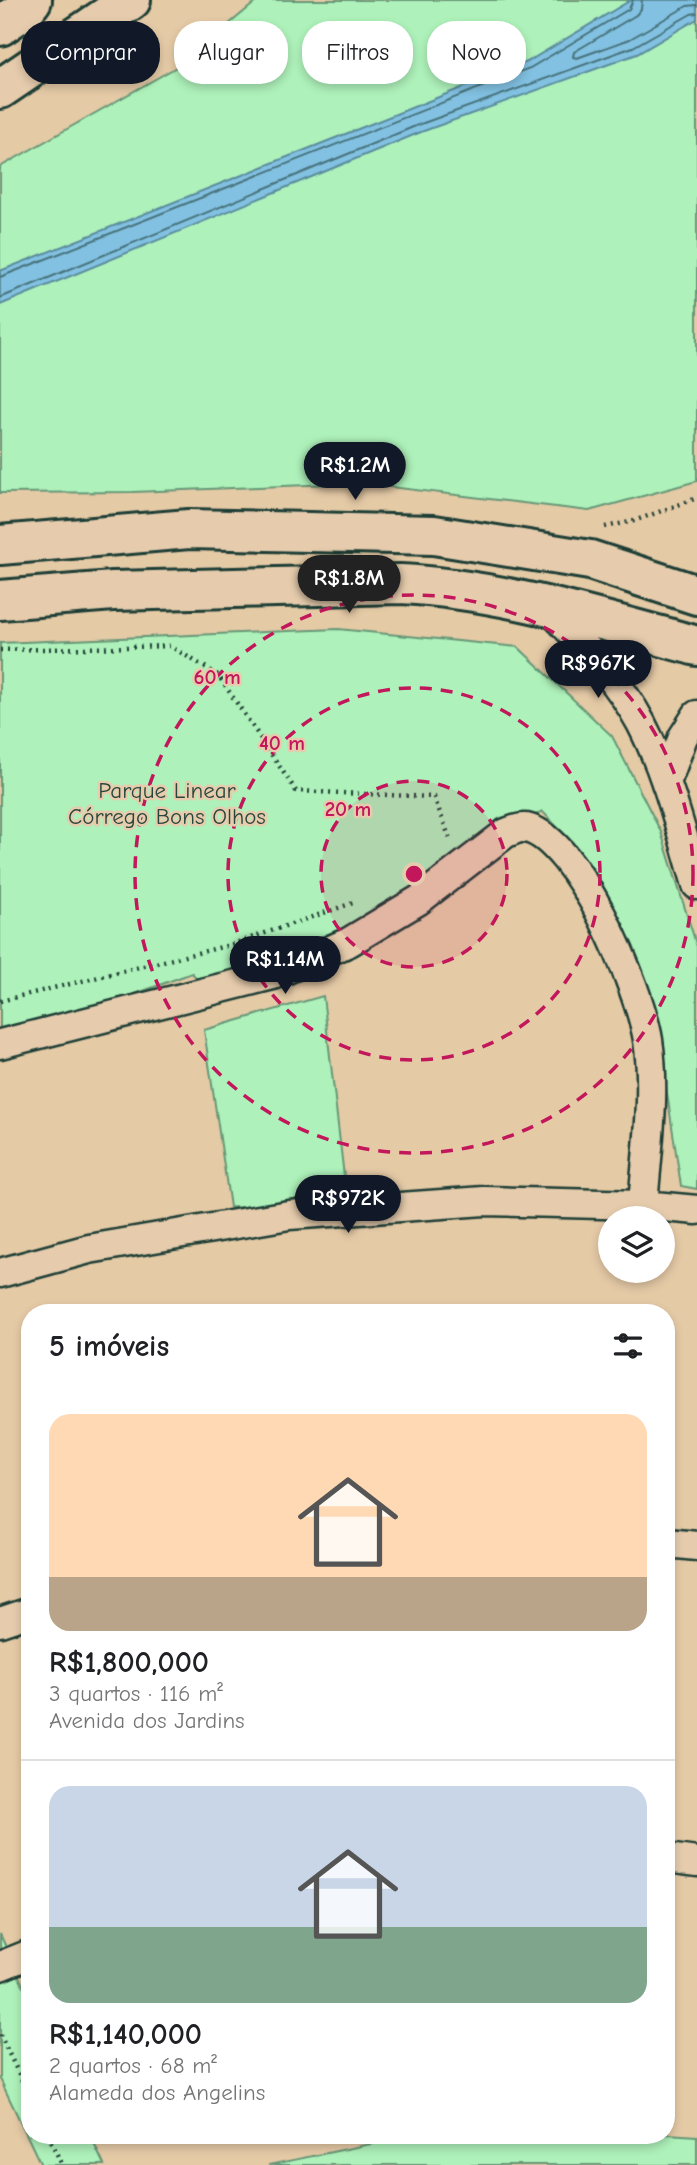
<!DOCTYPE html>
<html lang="pt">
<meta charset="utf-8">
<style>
body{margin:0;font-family:"Comic Neue",sans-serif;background:#f2f2f2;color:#202124;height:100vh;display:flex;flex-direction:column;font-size:26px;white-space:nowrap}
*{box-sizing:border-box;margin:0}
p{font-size:23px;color:#757577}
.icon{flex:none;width:38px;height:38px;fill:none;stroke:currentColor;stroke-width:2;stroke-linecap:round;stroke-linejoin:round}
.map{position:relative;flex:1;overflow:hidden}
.drawer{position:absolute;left:21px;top:1304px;width:654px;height:840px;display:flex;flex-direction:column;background:#fff;border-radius:28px;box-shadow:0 4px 10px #0003}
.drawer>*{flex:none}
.guide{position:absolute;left:21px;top:21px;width:656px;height:63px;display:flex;gap:14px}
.fabs{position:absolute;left:598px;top:1206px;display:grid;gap:14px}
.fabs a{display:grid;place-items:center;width:77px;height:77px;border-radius:50%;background:#fff;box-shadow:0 4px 10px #0003;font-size:35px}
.price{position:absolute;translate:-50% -60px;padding:0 16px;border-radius:24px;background:#111827;color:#fff;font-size:23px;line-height:46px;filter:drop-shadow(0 2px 4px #0008)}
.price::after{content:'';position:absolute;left:50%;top:42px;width:21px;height:16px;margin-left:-10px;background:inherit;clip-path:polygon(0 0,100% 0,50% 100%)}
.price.on{background:#222;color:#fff}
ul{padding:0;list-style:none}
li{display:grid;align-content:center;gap:14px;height:371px;padding:0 28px}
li+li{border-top:2px solid #e0e0e0}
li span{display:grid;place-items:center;height:217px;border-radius:21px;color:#555}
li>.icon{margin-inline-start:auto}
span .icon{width:126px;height:126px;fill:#fffc;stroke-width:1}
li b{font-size:30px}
h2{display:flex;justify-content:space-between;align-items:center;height:84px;padding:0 28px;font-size:30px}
.tag{padding:0 24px;border-radius:28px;background:#fff;box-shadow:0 4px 10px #0003;font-size:24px;line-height:63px}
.tag.on{background:#111827;color:#fff}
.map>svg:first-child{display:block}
</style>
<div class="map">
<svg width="697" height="2165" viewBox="0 0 697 2165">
<rect width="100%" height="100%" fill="#e5caa6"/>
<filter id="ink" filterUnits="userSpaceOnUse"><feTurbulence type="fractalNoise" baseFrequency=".0143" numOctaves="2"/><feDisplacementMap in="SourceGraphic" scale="14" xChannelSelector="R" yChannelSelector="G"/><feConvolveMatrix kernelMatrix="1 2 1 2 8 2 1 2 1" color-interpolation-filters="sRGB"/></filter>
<g filter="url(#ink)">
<path fill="#aef1ba" stroke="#669777" stroke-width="2" d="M258 0H697V481L589 511 358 483 133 492 0 493V167L180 65Z
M338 629 518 647 612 736 661 832 697 947V1189L681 1186 654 1007 566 836 542 811 357 930 199 981 192 973 124 998 0 1029V643Z
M323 996 348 1211 230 1207 204 1030Z
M0 1934 30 2001V2135H90L104 2165H41L0 2079Z
M667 2134 697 2136V2165H269L390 2140 462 2135Z"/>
<path fill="#82c1e2" stroke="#5a8c9c" stroke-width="2" d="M631 0H697V19L637 54 421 132 0 305V271L527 62Z"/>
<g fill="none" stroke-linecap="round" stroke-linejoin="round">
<path stroke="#47727a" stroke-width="2" d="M642 0 641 9 636 15 574 52 573 57 577 58 630 39 687 6 697 5
M0 277 530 68 629 9 633 0
M0 298 418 125 633 47 691 14 697 13"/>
<g stroke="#1f3d34" stroke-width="33">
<path id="street" d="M547 606C581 642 617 678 641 723 667 773 681 831 697 885
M666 783 683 737 697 715
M0 1044 273 975 349 942 419 900 506 833C512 831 519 827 526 828 578 839 640 990 648 1040 656 1093 647 1151 643 1205
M0 1273 89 1249 289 1215 484 1201 643 1205 697 1210
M667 1543 697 1546
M0 1622 30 1612
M667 1858 697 1862
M0 1966 30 1954"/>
</g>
<g stroke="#1f3d34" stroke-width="44">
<path id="secondary" d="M0 26 25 9 32 0
M0 89 131 0
M0 545 189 529 434 535 590 560 697 595
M0 600 113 591 400 584C501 589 600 620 697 646"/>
</g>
<path stroke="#1f3d34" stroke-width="4.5" stroke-dasharray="2 5" stroke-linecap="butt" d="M605 527 634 521 697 498
M0 650 170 646 218 675 296 791 434 797 450 839
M0 1001 230 945 353 903
M0 2035 30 2097
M48 2135 62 2165"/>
<use href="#street" stroke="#e6ccad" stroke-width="28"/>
<use href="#secondary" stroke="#e6ccad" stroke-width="38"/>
</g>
</g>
<circle cx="414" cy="874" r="93" fill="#c2185b" fill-opacity=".12"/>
<g fill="none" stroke="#c2185b" stroke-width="3.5" stroke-dasharray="12 9">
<circle cx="414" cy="874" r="93"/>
<circle cx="414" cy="874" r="186"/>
<circle cx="414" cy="874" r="279"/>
</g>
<g text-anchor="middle" stroke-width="5" stroke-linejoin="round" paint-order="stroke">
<g font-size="23" fill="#26463b" stroke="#e6ccad">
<text x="167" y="798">Parque Linear<tspan x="167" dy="26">Córrego Bons Olhos</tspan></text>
</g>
</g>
<circle cx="414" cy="874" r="10" fill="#c2185b" stroke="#e6ccad" stroke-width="3.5"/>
<g font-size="21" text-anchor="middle" font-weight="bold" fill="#c2185b" stroke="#e6ccad" stroke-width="5" stroke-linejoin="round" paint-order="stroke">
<text x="217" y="684">60 m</text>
<text x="282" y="750">40 m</text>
<text x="348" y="816">20 m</text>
</g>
</svg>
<div class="fabs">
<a><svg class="icon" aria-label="layers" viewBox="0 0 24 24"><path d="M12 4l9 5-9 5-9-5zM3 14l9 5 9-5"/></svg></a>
</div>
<b class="price" style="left:355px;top:502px">R$1.2M</b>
<b class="price on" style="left:349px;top:615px">R$1.8M</b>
<b class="price" style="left:598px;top:700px">R$967K</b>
<b class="price" style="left:285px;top:996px">R$1.14M</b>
<b class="price" style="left:348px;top:1235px">R$972K</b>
<div class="guide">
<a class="tag on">Comprar</a>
<a class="tag">Alugar</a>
<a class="tag">Filtros</a>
<a class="tag">Novo</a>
</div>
<section class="drawer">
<h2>5 imóveis<svg class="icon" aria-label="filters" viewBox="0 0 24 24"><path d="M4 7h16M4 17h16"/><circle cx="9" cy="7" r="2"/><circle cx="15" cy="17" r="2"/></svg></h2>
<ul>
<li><span style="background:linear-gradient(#ffd9b3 75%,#b9a48a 0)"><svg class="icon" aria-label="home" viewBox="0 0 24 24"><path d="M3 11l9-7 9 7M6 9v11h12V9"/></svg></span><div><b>R$1,800,000</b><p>3 quartos · 116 m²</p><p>Avenida dos Jardins</p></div></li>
<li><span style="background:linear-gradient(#c9d6e8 65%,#7fa58c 0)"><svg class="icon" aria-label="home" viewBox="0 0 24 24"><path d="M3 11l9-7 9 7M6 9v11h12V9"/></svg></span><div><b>R$1,140,000</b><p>2 quartos · 68 m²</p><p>Alameda dos Angelins</p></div></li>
</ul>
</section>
</div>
